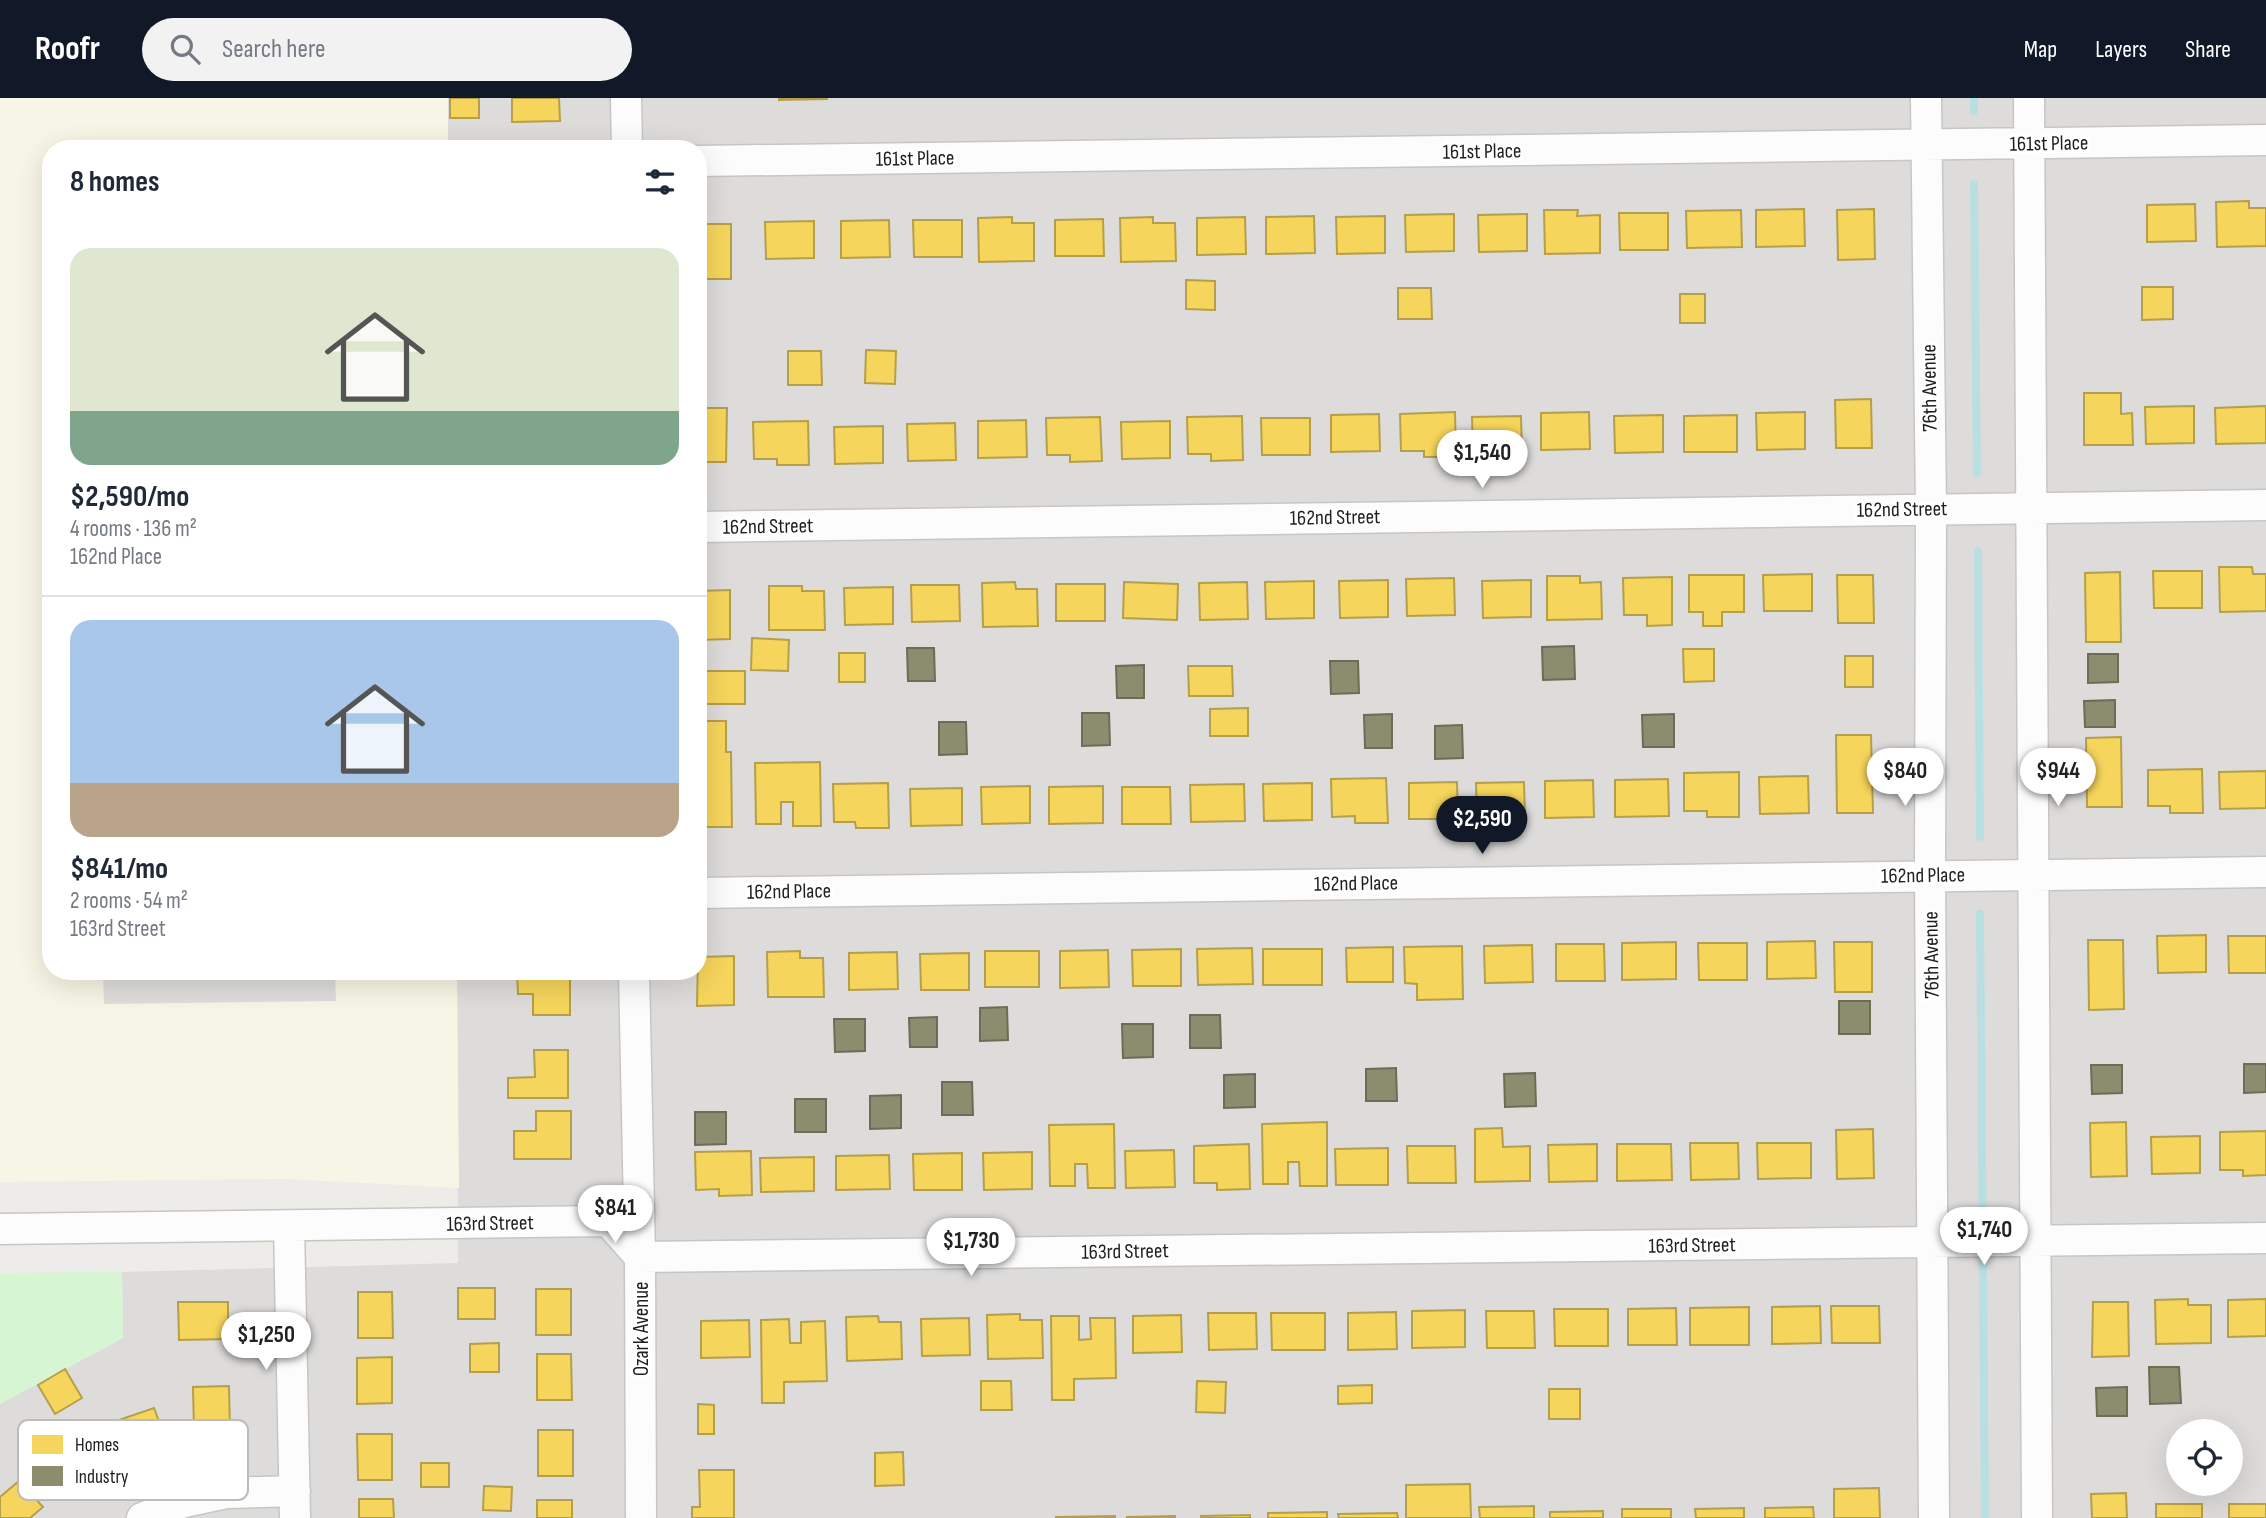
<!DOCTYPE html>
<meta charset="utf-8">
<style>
body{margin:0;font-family:"Sofia Sans Condensed",sans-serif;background:#f2f2f3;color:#1f2937;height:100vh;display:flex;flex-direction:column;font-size:26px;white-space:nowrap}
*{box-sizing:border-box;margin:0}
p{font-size:23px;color:#747a83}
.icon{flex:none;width:38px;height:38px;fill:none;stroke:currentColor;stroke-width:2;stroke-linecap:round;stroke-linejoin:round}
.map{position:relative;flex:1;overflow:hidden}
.sheet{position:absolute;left:42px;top:42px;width:665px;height:840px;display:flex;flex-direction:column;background:#fff;border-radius:28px;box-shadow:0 7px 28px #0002}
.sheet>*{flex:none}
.controls{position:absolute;left:2166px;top:1321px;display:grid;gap:14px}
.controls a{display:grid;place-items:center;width:77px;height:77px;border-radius:50%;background:#fff;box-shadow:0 7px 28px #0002;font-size:35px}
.price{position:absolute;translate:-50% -60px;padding:0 16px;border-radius:24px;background:#fff;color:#222;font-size:23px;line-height:46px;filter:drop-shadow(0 2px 4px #0008)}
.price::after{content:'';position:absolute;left:50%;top:42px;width:21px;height:16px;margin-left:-10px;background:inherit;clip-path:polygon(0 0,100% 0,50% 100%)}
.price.selected{background:#111827;color:#fff}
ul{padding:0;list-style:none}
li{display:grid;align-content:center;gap:14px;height:371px;padding:0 28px}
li+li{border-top:2px solid #e0e1e3}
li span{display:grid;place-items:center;height:217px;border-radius:21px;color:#555}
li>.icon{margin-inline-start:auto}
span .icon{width:126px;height:126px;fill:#fffc;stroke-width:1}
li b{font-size:30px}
h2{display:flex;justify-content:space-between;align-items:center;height:84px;padding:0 28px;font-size:30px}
header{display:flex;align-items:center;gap:42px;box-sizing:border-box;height:98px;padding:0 35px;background:#111827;color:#fff}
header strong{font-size:33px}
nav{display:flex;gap:38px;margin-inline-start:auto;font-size:24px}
.search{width:490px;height:63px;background:#f2f2f3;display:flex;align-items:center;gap:18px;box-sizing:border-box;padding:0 24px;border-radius:38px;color:#747a83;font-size:26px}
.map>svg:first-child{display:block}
</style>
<header>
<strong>Roofr</strong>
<div class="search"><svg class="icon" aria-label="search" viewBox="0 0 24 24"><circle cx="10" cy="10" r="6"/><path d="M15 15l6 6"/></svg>Search here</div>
<nav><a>Map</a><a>Layers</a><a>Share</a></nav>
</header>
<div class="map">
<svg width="2266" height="1420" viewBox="0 0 2266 1420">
<rect width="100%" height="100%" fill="#eeece9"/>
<path fill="#dddcda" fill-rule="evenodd" d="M448 0H2266V1420H0V1306L123 1240 122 1174 458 1165 457 873H698V51H448ZM2179 1334H2231V1386H2179Z"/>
<path fill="#f7f5e5" d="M0 0H448V51H51V873H457L459 1090 287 1081 0 1084Z"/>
<path fill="#d6f5d3" d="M122 1174 123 1240 0 1306V1175Z"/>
<path fill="#dedddc" d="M103 873H335L336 903 104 906Z"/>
<path fill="#f6d55c" stroke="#b69f4a" stroke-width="2" d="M450 0H479V20H450Z
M512 0H559L560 23 512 24Z
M779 0H827V1L779 2Z
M2249 103V110H2266V148L2217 149 2216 104Z
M2195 106 2196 143 2147 144V107Z
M1804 111 1805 148 1756 149V112Z
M1874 111 1875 161 1838 162 1837 112Z
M1544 112H1578L1577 118 1600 117V155L1545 156Z
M1741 112 1742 149 1687 150 1686 113Z
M1619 115H1668V152H1620Z
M1454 116V153L1406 154 1405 117Z
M1527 116V153L1479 154 1478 117Z
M1314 118 1315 155 1266 156V119Z
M1385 118V155L1337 156 1336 119Z
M1012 119V125H1034V163L979 164 978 120Z
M1153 119V125H1175L1176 163 1121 164 1120 120Z
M1245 119 1246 156 1197 157V120Z
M1103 121 1104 158H1055V122Z
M889 122 890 159 841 160V123Z
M913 122H962V159H914Z
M814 123V160L766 161 765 124Z
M698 126H731V181H698Z
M1186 182 1215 183V212L1186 211Z
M2142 189H2173V221L2142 222Z
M1398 190H1431L1432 221H1398Z
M1680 196H1705V225H1680Z
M866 252 896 253 895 286 865 285Z
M788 253H821L822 287H788Z
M2084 295H2121V316L2132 315 2133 347H2084Z
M1871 301 1872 350H1836L1835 302Z
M2194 308V345L2146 346 2145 309Z
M2266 308V345L2216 346 2215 310Z
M698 310H727L726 364H698Z
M1455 314 1456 359H1424V353H1401L1400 316Z
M1589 314 1590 351 1541 352V315Z
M1805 314V351L1757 352 1756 315Z
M1379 316 1380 353 1331 354V317Z
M1663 317V354L1615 355 1614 318Z
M1737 317V354H1684V318Z
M1242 318 1243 362 1211 363V356H1188L1187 319Z
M1521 318 1522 355 1473 356 1472 319Z
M1100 319 1102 363 1070 364V357H1047L1046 320Z
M1261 320H1310V357H1262Z
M1026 322 1027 359 978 360V323Z
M808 323 809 367H777V361H754L753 324Z
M1170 323V360L1122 361 1121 324Z
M955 325 956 362 908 363 907 326Z
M883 328V365L835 366 834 329Z
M2219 469H2252L2253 476H2266V513L2220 514Z
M2153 473H2202V510H2154Z
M2120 474 2121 544H2086L2085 475Z
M1812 476V513H1764L1763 477Z
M1689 477H1744V514H1722V528H1703V514H1689Z
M1837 477H1873L1874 525H1838Z
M1547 478H1580V485L1601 484 1602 521 1547 522Z
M1672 479V527L1647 528V517H1624L1623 480Z
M1454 480 1455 517 1407 518 1406 481Z
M1388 482V519L1340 520 1339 483Z
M1531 482V519L1483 520 1482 483Z
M1314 483V520L1266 521 1265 484Z
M1015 484 1016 491H1037L1038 528 983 529 982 485Z
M1124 484 1178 486 1177 522 1123 520Z
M1247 484 1248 521 1200 522 1199 485Z
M1056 486H1105V523H1056Z
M911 487H959L960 523 912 524Z
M769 488H802V493H824L825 532H769Z
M893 489V526L845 527 844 490Z
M730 492V541L698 542V493Z
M752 540 789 542 788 573 751 572Z
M1683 551H1714V583L1684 584Z
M839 555H865V584H839Z
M1845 558H1873V589H1845Z
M1188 568H1232L1233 598H1189Z
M698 573H745V606H698Z
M1248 610V638H1210V611Z
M698 623H726V654H731L732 729H698Z
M1836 637H1871L1873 715H1837Z
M2121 639 2122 709H2087L2086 640Z
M820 664 821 728H793V704H781V726H756L755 665Z
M2202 671 2203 715H2170V708H2148V672Z
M2266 673V710L2220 711 2219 674Z
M1739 674V719H1707V713H1684V675Z
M1808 678 1809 715 1760 716 1759 679Z
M1386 680 1388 725H1355V718L1332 719 1331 681Z
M1668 681 1669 718 1615 719V682Z
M1593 682 1594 719 1545 720V683Z
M1457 684 1458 721H1409V685Z
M1524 684 1525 721 1477 722 1476 685Z
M888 685 889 730H856L855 724H834L833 686Z
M1312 685V722L1264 723 1263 686Z
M1244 686 1245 723 1191 724 1190 687Z
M1030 688V725L982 726 981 689Z
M1103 688V725L1049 726V689Z
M1122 689H1170L1171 726H1122Z
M962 690V727L911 728 910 691Z
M2206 837V874L2158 875 2157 838Z
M2228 838H2266V875H2229Z
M2088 842H2123L2124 911 2089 912Z
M1815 843 1816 880 1767 881V844Z
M1676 844V881L1622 882V845Z
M1834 844H1872V894H1835Z
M1698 845H1747V882H1699Z
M1556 846H1604L1605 883H1556Z
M1532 847 1533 884 1485 885 1484 848Z
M1462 848 1463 901 1417 902V886L1405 885 1404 849Z
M1393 849V884H1347L1346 850Z
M1252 850 1253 886 1198 887 1197 851Z
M1181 851V888H1133L1132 852Z
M1263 851H1322V887H1263Z
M1108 852 1109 889 1060 890V853Z
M800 853V860H823L824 899H768L767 854Z
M985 853H1039V889H985Z
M897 854 898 891 849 892V855Z
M969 855V892H921L920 856Z
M734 858V907L697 908 698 859Z
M517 873H570V917H533V896H518Z
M534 952H568V1000H508V980L535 979Z
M536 1013H571V1061H514V1033H536Z
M1327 1024V1088H1300L1299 1064H1288V1086H1263L1262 1026Z
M2126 1024 2127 1078 2091 1079 2090 1025Z
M1114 1026 1115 1090H1088L1087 1066H1075V1088H1050L1049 1027Z
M1502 1030 1503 1049 1530 1048V1083L1475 1084V1031Z
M1873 1031 1874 1080 1837 1081 1836 1032Z
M2266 1033V1077L2243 1078V1072H2220V1034Z
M2200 1038V1075L2152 1076 2151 1039Z
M1690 1045H1738L1739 1081 1691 1082Z
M1757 1045H1811V1080L1758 1081Z
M1249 1046 1250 1091 1217 1092V1085H1194V1048Z
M1597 1046V1083L1549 1084 1548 1047Z
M1617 1046H1671L1672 1082 1617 1083Z
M1407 1048H1455L1456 1085H1408Z
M1388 1050V1087H1336L1335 1051Z
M1174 1052 1175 1089 1126 1090 1125 1053Z
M751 1053 752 1097 719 1098V1091L696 1092 695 1054Z
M1032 1054V1091L984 1092 983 1055Z
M962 1055V1092H914L913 1056Z
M889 1057 890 1091 836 1092V1058Z
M814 1059V1093L761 1094 760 1060Z
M458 1190H495V1221H458Z
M536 1191H571V1237H536Z
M358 1194H392L393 1240H358Z
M2188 1201V1207H2211V1245L2156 1246 2155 1202Z
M2266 1201V1238L2228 1239V1202Z
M178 1204H228V1241L179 1242Z
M2093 1204H2128L2129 1258 2092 1259Z
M1820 1208 1821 1245 1772 1246V1209Z
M1831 1208H1879L1880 1245H1832Z
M1749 1209V1247H1690V1210Z
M1676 1210 1677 1247H1628V1211Z
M1554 1211H1608V1248H1555Z
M1465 1212V1249L1412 1250V1213Z
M1486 1213H1534L1535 1250H1487Z
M1396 1214 1397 1251 1348 1252V1215Z
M1208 1215H1256L1257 1251 1209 1252Z
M1271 1215H1325V1252H1272Z
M1020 1216V1222H1042L1043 1260 988 1261 987 1217Z
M1181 1217 1182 1254 1133 1255V1218Z
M878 1218 879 1224H901L902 1261 847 1263 846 1219Z
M1051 1218H1079V1242L1091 1241 1090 1220H1115L1116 1280 1074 1281V1302H1052Z
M969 1220 970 1257 922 1258 921 1221Z
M789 1221 790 1245H801V1224L825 1223 827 1283 784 1284V1305H762L761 1222Z
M749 1222 750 1259 701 1260V1223Z
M499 1245V1274H470V1246Z
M537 1256H571L572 1302H537Z
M392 1259V1305L357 1306V1260Z
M65 1271 82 1300 55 1316 38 1287Z
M981 1283H1011L1012 1312H981Z
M1197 1283 1226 1284 1225 1315 1196 1314Z
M1372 1287V1305L1338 1306V1288Z
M229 1288 230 1333 194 1334 193 1289Z
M1549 1291H1580V1321H1549Z
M698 1306 714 1307V1336H698Z
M154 1310 167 1345 119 1361 107 1326Z
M538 1332H573V1378H538Z
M357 1336H392V1382H358Z
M903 1354 904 1387 875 1388V1355Z
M421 1365H449V1389H421Z
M699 1372H734V1420H692V1409H700Z
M19 1383 43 1409 30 1420H0V1399Z
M1470 1386 1471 1420H1406V1387Z
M484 1388 512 1389 511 1413 483 1412Z
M1879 1390 1880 1420H1834V1391Z
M2126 1395 2127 1420H2092L2091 1396Z
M359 1401H393L394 1420H359Z
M537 1402H572V1420H537Z
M2156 1406H2202V1420H2156Z
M2229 1406H2266V1420H2229Z
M1534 1408V1420H1480L1479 1409Z
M1813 1409 1814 1420H1765V1410Z
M1744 1410V1420H1696L1695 1411Z
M1622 1411H1671V1420H1622Z
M1603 1413V1420H1550V1414Z
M1327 1414V1420H1268V1415Z
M1397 1415 1398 1420H1339L1338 1416Z
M1250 1417V1420H1201V1418Z
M1115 1418V1420H1056V1419Z
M1175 1418V1420H1127V1419Z"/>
<path fill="#8c8c6e" stroke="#6c6c57" stroke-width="2" d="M1574 548 1575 581 1543 582 1542 549Z
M907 550H934L935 583H908Z
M2088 556H2118V584L2088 585Z
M1330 563H1358L1359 595 1331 596Z
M1144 567V600H1117L1116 568Z
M2115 602V629H2085L2084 603Z
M1082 615H1109L1110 647 1082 648Z
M1392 616V650H1365L1364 617Z
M1674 616V649H1643L1642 617Z
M939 624H966L967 656 939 657Z
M1462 627 1463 660 1435 661V628Z
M473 873H505V877L473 878Z
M1839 903H1870V936H1839Z
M1007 909 1008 942 980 943V910Z
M1190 917H1220L1221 950H1190Z
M937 919V949H910L909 920Z
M834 921H865V953L835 954Z
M1122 926H1153V959L1123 960Z
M2244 966H2266V994L2244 995Z
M2091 967H2122V995L2092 996Z
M1396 970 1397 1003H1366V971Z
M1535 975 1536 1008 1505 1009 1504 976Z
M1255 976V1009L1224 1010V977Z
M942 984H972L973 1017H942Z
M901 997V1030L870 1031V998Z
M795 1001H826V1034H795Z
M695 1014H726V1046L695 1047Z
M2149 1269H2179L2181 1305 2150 1306Z
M2127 1289V1318H2097L2096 1290Z"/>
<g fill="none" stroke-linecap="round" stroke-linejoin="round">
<path stroke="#badfe3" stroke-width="8" d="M1974 0V13
M1974 86 1977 375
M1978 453 1980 739
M1980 816 1985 1420"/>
<g stroke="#c7c6c5" stroke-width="33">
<path id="street" d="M626 0 627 51
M1926 0 1931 410 1930 777 1934 1420
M2029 0 2037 1420
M698 63 2266 42
M698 429 2266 407
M698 795 2266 774
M634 873 640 1159 641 1420
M289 1128 295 1420
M0 1131 608 1123 640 1159 2266 1140
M142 1420 184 1404 226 1395 295 1393"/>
</g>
<use href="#street" stroke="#fcfcfc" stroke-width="30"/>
</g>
<g text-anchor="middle" stroke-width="7" stroke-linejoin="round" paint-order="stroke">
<g font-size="21" fill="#202020" stroke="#fff">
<text transform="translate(2049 45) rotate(-1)" y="7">161st Place</text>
<text transform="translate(1482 53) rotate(-1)" y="7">161st Place</text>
<text transform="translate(915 60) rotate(-1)" y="7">161st Place</text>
<text transform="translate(1929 290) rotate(-91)" y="7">76th Avenue</text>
<text transform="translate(1902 411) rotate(-1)" y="7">162nd Street</text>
<text transform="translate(1335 419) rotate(-1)" y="7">162nd Street</text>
<text transform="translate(768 428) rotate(-1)" y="7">162nd Street</text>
<text transform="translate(1923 777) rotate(-1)" y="7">162nd Place</text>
<text transform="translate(1356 785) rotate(-1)" y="7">162nd Place</text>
<text transform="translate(789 793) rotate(-1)" y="7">162nd Place</text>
<text transform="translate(1931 857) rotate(-91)" y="7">76th Avenue</text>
<text transform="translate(490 1125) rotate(-1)" y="7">163rd Street</text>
<text transform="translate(1692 1147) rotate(-1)" y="7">163rd Street</text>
<text transform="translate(1125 1153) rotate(-1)" y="7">163rd Street</text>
<text transform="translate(641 1231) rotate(-90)" y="7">Ozark Avenue</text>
</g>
</g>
<rect x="18" y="1322" width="230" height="80" rx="10" fill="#fff" stroke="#bcbcbc" stroke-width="2"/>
<rect x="32" y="1337" width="31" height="19" fill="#f6d55c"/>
<rect x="32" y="1368" width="31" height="20" fill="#8c8c6e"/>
<g font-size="19" fill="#202020">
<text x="75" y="1353">Homes</text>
<text x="75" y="1385">Industry</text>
</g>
</svg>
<div class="controls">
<a><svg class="icon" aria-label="locate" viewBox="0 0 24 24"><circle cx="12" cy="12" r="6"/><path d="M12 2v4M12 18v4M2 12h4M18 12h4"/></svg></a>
</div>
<b class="price" style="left:1482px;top:392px">$1,540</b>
<b class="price" style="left:1905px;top:710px">$840</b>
<b class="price" style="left:2058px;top:710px">$944</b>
<b class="price selected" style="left:1482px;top:758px">$2,590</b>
<b class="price" style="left:615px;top:1147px">$841</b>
<b class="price" style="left:1984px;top:1169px">$1,740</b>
<b class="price" style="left:971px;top:1180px">$1,730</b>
<b class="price" style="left:266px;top:1274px">$1,250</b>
<section class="sheet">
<h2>8 homes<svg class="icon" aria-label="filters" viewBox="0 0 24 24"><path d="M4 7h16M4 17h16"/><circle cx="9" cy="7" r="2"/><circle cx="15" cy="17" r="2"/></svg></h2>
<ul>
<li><span style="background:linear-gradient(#dfe7d0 75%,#7fa58c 0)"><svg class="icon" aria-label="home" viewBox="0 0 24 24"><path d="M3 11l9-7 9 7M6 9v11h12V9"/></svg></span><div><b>$2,590/mo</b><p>4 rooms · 136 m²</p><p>162nd Place</p></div></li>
<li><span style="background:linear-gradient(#a9c7e8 75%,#b9a48a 0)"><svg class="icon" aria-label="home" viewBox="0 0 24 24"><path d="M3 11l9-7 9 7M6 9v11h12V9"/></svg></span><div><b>$841/mo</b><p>2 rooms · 54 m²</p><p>163rd Street</p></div></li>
</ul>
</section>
</div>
